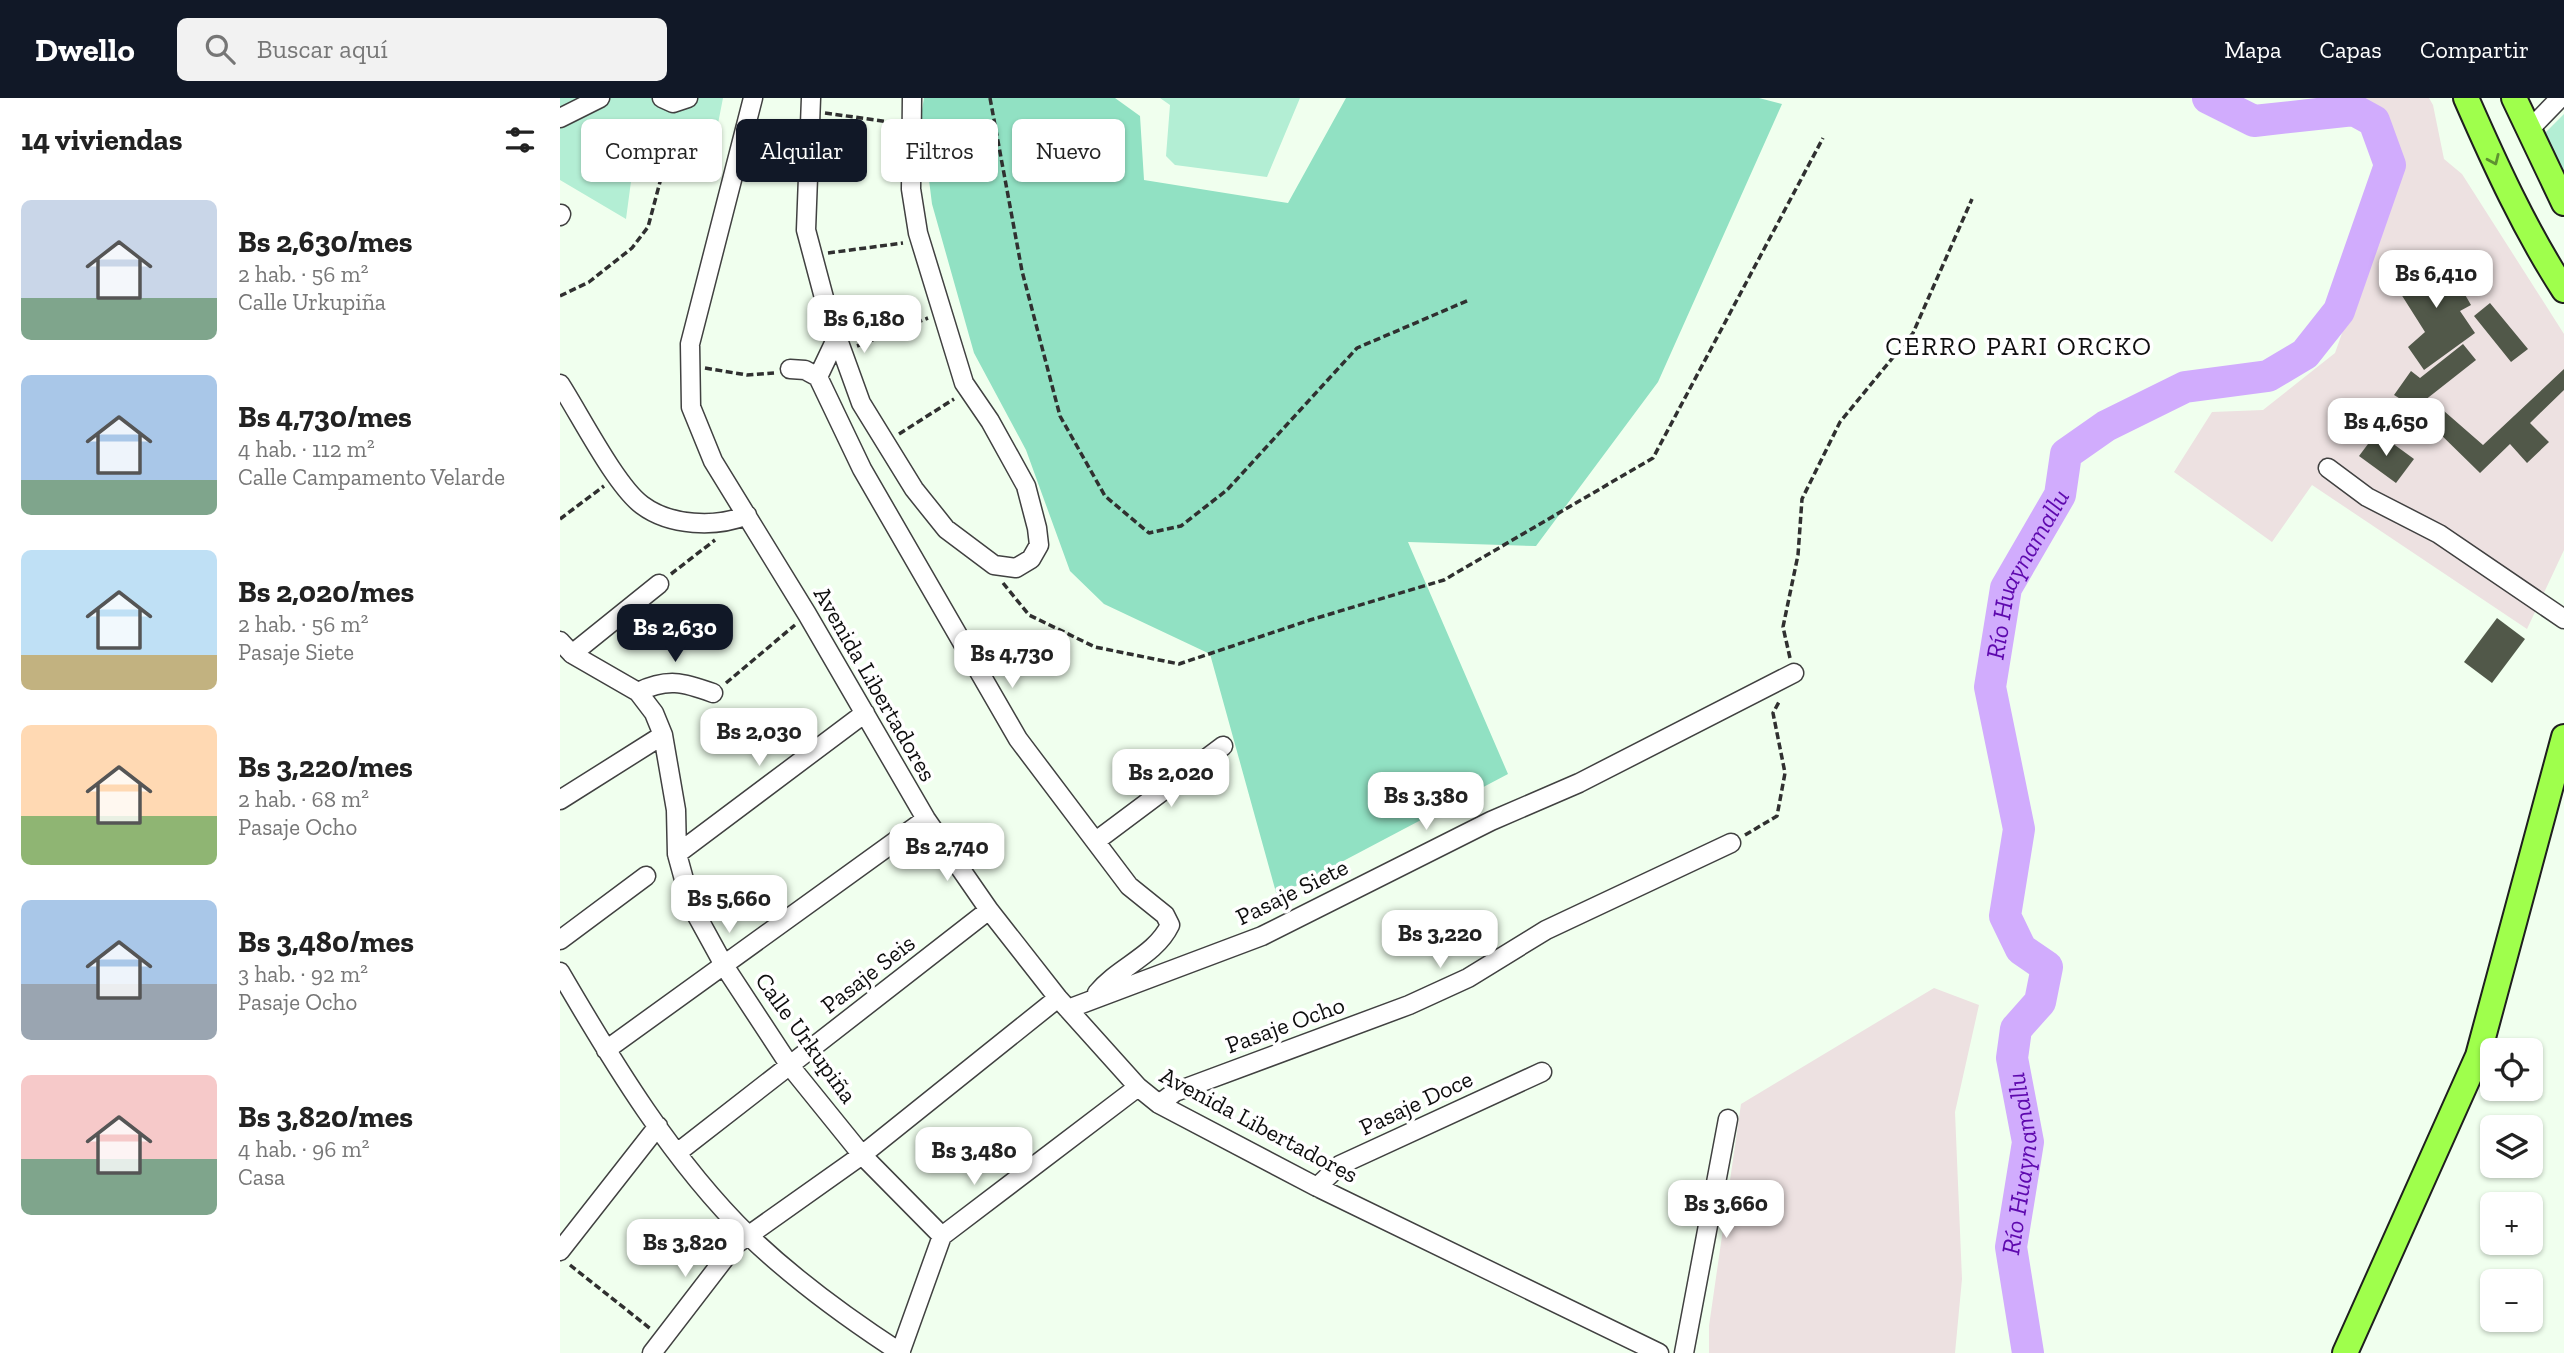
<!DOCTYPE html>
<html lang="es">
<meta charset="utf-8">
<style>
body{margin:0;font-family:"Zilla Slab",serif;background:#f2f2f2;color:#222;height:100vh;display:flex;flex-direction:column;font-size:26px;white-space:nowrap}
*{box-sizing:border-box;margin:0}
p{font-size:23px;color:#767676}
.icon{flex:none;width:38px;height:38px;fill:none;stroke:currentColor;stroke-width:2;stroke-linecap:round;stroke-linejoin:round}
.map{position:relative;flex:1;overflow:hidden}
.side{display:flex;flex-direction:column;background:#fff;width:560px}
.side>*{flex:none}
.top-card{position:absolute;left:21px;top:21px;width:665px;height:63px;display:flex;gap:14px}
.tools{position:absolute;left:1920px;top:940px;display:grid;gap:14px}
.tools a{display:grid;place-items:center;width:63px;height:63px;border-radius:10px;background:#fff;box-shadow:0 2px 5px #0004;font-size:35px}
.price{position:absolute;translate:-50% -60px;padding:0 16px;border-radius:14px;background:#fff;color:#222;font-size:23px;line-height:46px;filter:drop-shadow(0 2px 4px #0008)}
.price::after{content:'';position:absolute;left:50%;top:42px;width:21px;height:16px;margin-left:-10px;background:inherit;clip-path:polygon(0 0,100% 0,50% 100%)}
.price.on{background:#111827;color:#fff}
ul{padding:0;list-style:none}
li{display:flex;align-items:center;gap:21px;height:175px;padding:0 21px}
li span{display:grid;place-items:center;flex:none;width:196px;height:140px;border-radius:10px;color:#555}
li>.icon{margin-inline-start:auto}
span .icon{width:84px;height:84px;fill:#fffc;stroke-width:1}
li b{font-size:30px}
h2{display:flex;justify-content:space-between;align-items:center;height:84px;padding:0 21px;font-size:30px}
.pill{padding:0 24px;border-radius:10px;background:#fff;box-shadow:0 2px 5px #0004;font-size:24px;line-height:63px}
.pill.on{background:#111827;color:#fff}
header{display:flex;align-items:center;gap:42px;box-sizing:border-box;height:98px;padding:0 35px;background:#111827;color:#fff}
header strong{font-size:33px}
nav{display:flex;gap:38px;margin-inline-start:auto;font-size:24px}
.search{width:490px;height:63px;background:#f2f2f2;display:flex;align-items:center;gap:18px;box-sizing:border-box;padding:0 24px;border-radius:10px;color:#767676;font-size:26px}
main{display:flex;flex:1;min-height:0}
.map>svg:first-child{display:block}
</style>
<header>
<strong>Dwello</strong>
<div class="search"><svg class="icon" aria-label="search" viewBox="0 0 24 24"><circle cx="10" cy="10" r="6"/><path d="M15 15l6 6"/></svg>Buscar aquí</div>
<nav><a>Mapa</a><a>Capas</a><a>Compartir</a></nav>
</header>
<main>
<section class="side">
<h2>14 viviendas<svg class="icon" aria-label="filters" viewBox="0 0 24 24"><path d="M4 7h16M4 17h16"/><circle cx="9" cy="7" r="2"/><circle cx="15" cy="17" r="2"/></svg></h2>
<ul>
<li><span style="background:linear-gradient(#c9d6e8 70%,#7fa58c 0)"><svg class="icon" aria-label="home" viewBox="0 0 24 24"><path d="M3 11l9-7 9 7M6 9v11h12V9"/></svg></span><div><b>Bs 2,630/mes</b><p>2 hab. · 56 m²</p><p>Calle Urkupiña</p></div></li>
<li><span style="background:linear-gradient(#a9c7e8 75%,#7fa58c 0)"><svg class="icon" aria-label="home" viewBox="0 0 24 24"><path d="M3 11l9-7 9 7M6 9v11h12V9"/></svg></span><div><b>Bs 4,730/mes</b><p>4 hab. · 112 m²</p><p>Calle Campamento Velarde</p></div></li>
<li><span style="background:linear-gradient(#bfe0f5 75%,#c2b280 0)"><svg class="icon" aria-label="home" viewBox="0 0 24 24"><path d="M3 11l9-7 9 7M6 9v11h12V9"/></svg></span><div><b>Bs 2,020/mes</b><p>2 hab. · 56 m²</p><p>Pasaje Siete</p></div></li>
<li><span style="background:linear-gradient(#ffd9b3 65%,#8fb573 0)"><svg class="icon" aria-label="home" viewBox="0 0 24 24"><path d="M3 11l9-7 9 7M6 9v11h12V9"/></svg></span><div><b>Bs 3,220/mes</b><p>2 hab. · 68 m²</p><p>Pasaje Ocho</p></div></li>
<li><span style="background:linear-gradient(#a9c7e8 60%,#9aa5b1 0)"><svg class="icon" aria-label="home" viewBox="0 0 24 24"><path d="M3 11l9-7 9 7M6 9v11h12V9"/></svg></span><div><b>Bs 3,480/mes</b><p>3 hab. · 92 m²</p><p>Pasaje Ocho</p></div></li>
<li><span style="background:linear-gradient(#f6c9c9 60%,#7fa58c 0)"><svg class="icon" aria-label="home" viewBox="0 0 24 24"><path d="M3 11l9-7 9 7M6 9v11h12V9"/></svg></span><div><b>Bs 3,820/mes</b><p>4 hab. · 96 m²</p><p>Casa</p></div></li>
</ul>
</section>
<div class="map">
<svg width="2004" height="1255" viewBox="0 0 2004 1255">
<rect width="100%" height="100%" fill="#f0ffee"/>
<path fill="#ede1e1" d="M1782 0H1869L1873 7 1884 61 1902 76 2004 236V452L1967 531 1752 387 1712 444 1614 374 1652 314 1703 312 1775 255 1843 64 1829 20 1813 8Z
M1374 890 1419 907 1395 1014 1402 1181 1395 1255H1149V1228L1181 1006Z"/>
<path fill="#b3eed4" d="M0 0H163L148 77 76 46 66 121 0 82Z
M600 0H740L707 79 615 67 606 58 610 7Z
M2004 16V77L1983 37Z"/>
<path fill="#91e1c3" d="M364 0H555L580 18 584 82 728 105 786 0H1199L1222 6 1098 284 976 448 848 444 948 676 717 798 650 556 544 506 510 473 466 352 414 255 372 106 361 18Z"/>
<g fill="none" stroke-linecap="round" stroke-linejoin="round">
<path stroke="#d1acfd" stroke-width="32" id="s1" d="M1468 1255 1451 1149 1468 1044 1452 960 1456 931 1480 904 1487 869 1461 851 1445 818 1459 731 1430 589 1446 490 1500 397 1506 356 1546 328 1625 289 1708 278 1745 256 1779 213 1830 67 1814 23 1794 12 1694 23 1648 0"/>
</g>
<path fill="#515849" d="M1881 155 1911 207 1900 213 1915 235 1864 272 1848 249 1865 234 1834 185Z
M1930 205 1968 251 1951 264 1914 218Z
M1903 246 1916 262 1855 310 1834 297 1851 273 1860 280Z
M2004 271V292L1970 325 1989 344 1967 365 1950 346 1920 375 1871 327 1884 313 1923 347Z
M1817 334 1854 361 1836 385 1799 358Z
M1937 520 1965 541 1932 585 1904 564Z"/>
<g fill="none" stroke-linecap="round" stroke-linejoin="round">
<g stroke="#414141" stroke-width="21">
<path id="minor" d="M102 0 113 5 128 0
M193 0 130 246 131 309 153 363 247 516 366 721 429 812 498 900 578 989 599 1006 757 1089 1099 1255
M251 0 246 132 267 211 301 305 354 391 386 431 434 467 456 470 471 461 479 447 477 430 466 388 430 323 404 285 358 135 351 91 352 0
M0 20 40 0
M1969 32 2000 0
M0 118 1 116
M230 271 245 272 258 279 302 371 458 641 569 788 605 817 610 827C595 858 558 869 537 895
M258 279 277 239
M0 286C20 317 56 388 82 407 110 428 156 430 187 417
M1768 370 1807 399 1879 436 2004 521
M0 543 12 556 78 594 94 615 103 637 116 712 117 756 131 807 165 869 230 968 302 1057 382 1138
M12 556 99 486
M78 594C107 580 123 584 153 595
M0 702 103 637
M536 743 663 648
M117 756 305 615
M0 842 86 778
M0 874C53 965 113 1064 189 1138 235 1182 287 1220 341 1255
M508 911 702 838 931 723 1019 685 1234 575
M46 952 366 721
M599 1006 615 994 849 907 908 880 986 832 1171 745
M117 1055 429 812
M757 1089 780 1067 982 974
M0 1153 98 1028
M92 1255 175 1147 302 1057 498 900
M340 1255 382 1138 578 989
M1124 1255 1168 1021"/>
</g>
<g stroke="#1f1f1f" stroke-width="28">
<path id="highway" d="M1906 0C1935 66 1965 132 2004 192
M1954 0 2004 105
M1785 1255 1918 958 2004 639"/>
</g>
<path stroke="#303030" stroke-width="3.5" stroke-dasharray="7 3.5" stroke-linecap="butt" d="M430 0 462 173 500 318 545 398 589 435 621 428 667 392 797 250 909 202
M265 15 337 25
M268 155 343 145
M0 198 29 184 72 150 88 129 104 69 141 28
M297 248 368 220
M145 270 187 277 214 275
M339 336 394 301
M0 421 44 388
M111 476 155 442
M443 485 469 517 535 549 619 566 750 522 884 482 1093 360 1263 40
M1230 560 1223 529 1238 457 1242 401 1280 324 1353 235 1412 101
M166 585 235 527
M1185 737 1217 718 1225 675 1213 615 1220 602
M10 1167 92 1232"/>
<use href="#minor" stroke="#fff" stroke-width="18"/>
<use href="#highway" stroke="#9fff4c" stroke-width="24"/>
</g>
<defs><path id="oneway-chevron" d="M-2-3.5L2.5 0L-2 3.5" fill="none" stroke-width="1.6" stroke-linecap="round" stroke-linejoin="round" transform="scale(1.75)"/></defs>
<use stroke="#5e9330" href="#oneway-chevron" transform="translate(1934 62) rotate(66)"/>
<g text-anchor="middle" stroke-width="7" stroke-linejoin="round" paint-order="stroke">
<g font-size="24" fill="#0e0e0e" stroke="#fff">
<text transform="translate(315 586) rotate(60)" y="8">Avenida Libertadores</text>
<text transform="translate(732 794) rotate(-26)" y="8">Pasaje Siete</text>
<text transform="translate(308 876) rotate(-38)" y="8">Pasaje Seis</text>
<text transform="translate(725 927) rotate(-20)" y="8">Pasaje Ocho</text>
<text transform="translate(246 940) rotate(54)" y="8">Calle Urkupiña</text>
<text transform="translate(856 1005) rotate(-25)" y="8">Pasaje Doce</text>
<text transform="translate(699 1027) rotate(28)" y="8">Avenida Libertadores</text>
</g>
<g font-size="26" letter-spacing="2" fill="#0e0e0e" stroke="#fff">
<text x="1459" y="257">CERRO PARI ORCKO</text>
</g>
<g font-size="26" font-style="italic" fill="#5e08ae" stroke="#fff">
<text dy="9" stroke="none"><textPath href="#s1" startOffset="822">Río Huaynamallu</textPath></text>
<text dy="9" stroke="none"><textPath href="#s1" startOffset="192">Río Huaynamallu</textPath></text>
</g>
</g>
</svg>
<div class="tools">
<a><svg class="icon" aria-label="locate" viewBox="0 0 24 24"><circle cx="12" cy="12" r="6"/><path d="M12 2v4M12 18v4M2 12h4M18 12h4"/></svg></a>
<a><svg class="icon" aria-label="layers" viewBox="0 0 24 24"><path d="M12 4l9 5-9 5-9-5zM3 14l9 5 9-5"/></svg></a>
<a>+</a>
<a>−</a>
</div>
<b class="price" style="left:1876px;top:212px">Bs 6,410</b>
<b class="price" style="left:304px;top:257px">Bs 6,180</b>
<b class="price" style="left:1826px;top:360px">Bs 4,650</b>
<b class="price on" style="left:115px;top:566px">Bs 2,630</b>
<b class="price" style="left:452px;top:592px">Bs 4,730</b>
<b class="price" style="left:199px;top:670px">Bs 2,030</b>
<b class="price" style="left:611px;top:711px">Bs 2,020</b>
<b class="price" style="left:866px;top:734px">Bs 3,380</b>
<b class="price" style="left:387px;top:785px">Bs 2,740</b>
<b class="price" style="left:169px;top:837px">Bs 5,660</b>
<b class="price" style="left:880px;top:872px">Bs 3,220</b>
<b class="price" style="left:414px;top:1089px">Bs 3,480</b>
<b class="price" style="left:1166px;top:1142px">Bs 3,660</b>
<b class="price" style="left:125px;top:1181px">Bs 3,820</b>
<div class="top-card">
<a class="pill">Comprar</a>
<a class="pill on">Alquilar</a>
<a class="pill">Filtros</a>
<a class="pill">Nuevo</a>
</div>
</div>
</main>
